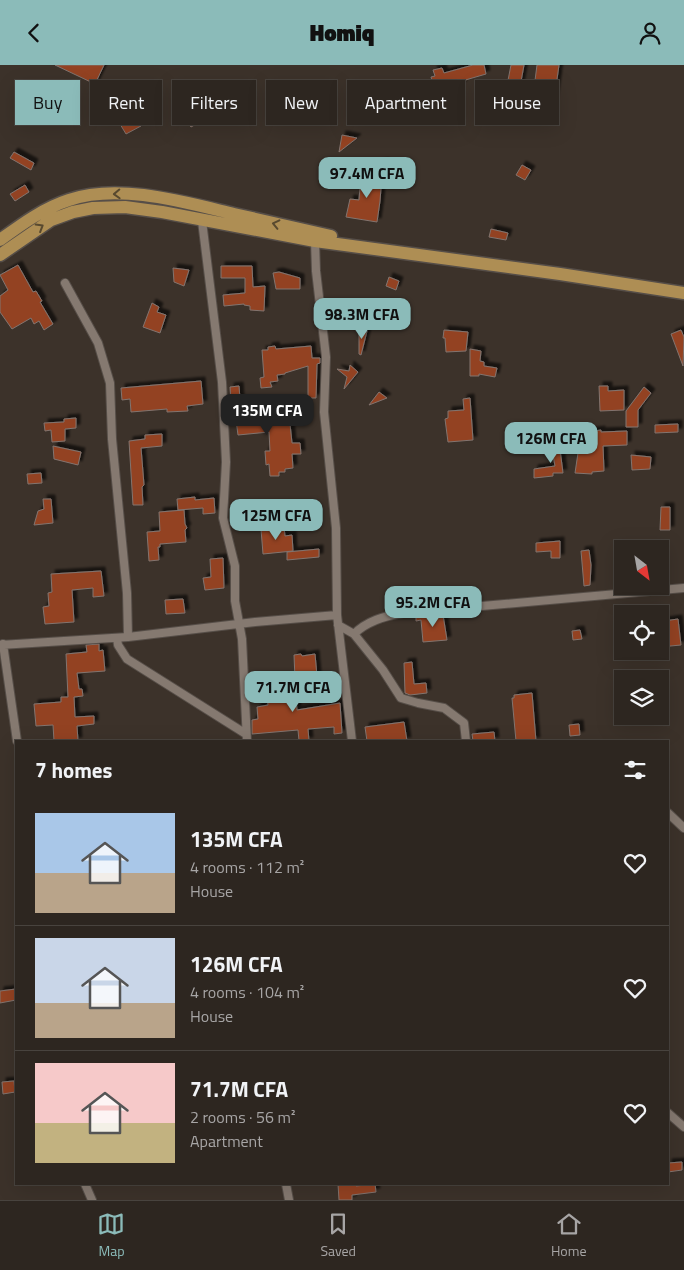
<!DOCTYPE html>
<meta charset="utf-8">
<style>
body{margin:0;font-family:"Titillium Web",sans-serif;background:#39322d;color:#f1f3f6;height:100vh;display:flex;flex-direction:column;font-size:19px;white-space:nowrap}
*{box-sizing:border-box;margin:0}
p{font-size:16px;color:#a7a5a5}
.icon{flex:none;width:28px;height:28px;fill:none;stroke:currentColor;stroke-width:2;stroke-linecap:round;stroke-linejoin:round}
.map{position:relative;flex:1;overflow:hidden}
.details{position:absolute;left:15px;top:675px;width:654px;height:445px;display:flex;flex-direction:column;background:#2d2620;border-radius:0px;box-shadow:0 5px 20px #0002,0 0 0 1px #48433e}
.details>*{flex:none}
.guide{position:absolute;left:15px;top:15px;width:655px;height:45px;display:flex;gap:10px}
.needle{width:32px;rotate:149deg}
.controls{position:absolute;left:614px;top:475px;display:grid;gap:10px}
.controls a{display:grid;place-items:center;width:55px;height:55px;border-radius:0px;background:#2d2620;box-shadow:0 5px 20px #0002,0 0 0 1px #48433e;font-size:25px}
.price{position:absolute;translate:-50% -42px;padding:0 11px;border-radius:10px;background:#8bbbb9;color:#111;font-size:16px;line-height:32px;filter:drop-shadow(0 1px 2px #0008)}
.price::after{content:'';position:absolute;left:50%;top:30px;width:15px;height:11px;margin-left:-8px;background:inherit;clip-path:polygon(0 0,100% 0,50% 100%)}
.price.on{background:#222;color:#fff}
ul{padding:0;list-style:none}
li{display:flex;align-items:center;gap:15px;height:125px;padding:0 20px}
li+li{border-top:1px solid #48433e}
li span{display:grid;place-items:center;flex:none;width:140px;height:100px;border-radius:0px;color:#555}
li>.icon{margin-inline-start:auto}
span .icon{width:60px;height:60px;fill:#fffc;stroke-width:1}
li b{font-size:21px}
h2{display:flex;justify-content:space-between;align-items:center;height:60px;padding:0 20px;font-size:21px}
.chip{padding:0 18px;border-radius:0px;background:#2d2620;box-shadow:0 5px 20px #0002,0 0 0 1px #48433e;font-size:18px;line-height:45px}
.chip.on{background:#8bbbb9;color:#111}
header{display:flex;justify-content:space-between;align-items:center;height:65px;padding:0 20px;background:#8bbbb9;color:#111;font-size:22px;font-weight:800}
.tabs{display:flex;justify-content:space-around;align-items:center;height:70px;border-top:1px solid #48433e;background:#2d2620;font-size:14px;color:#a7a5a5}
.tabs a{display:grid;justify-items:center;gap:2px}
.tabs .on{color:#8bbbb9}
.map>svg:first-child{display:block}
</style>
<header><svg class="icon" aria-label="back" viewBox="0 0 24 24"><path d="M15 5l-7 7 7 7"/></svg>Homiq<svg class="icon" aria-label="person" viewBox="0 0 24 24"><circle cx="12" cy="8" r="4"/><path d="M4 21q1-7 8-7t8 7"/></svg></header>
<div class="map">
<svg width="684" height="1135" viewBox="0 0 684 1135">
<defs>
<filter id="shadow"><feDropShadow dx="4" dy="-4" stdDeviation="1" flood-color="#0009"/></filter>
</defs>
<rect width="100%" height="100%" fill="#3c322a"/>
<path fill="#934323" stroke="#82746f" filter="url(#shadow)" d="M55 0H104L95 19Z
M473 0H484L486 9 462 16 463 19 455 22 456 42 445 43 444 25 435 27 431 12 435 11 433 5 442 3 444 8Z
M511 0H524L515 49 502 46Z
M537 0H559L551 57 530 54Z
M235 20 241 28 219 41 214 33Z
M349 44 363 46 361 53 348 51Z
M195 49 200 57 191 62 186 55Z
M135 50 141 61 126 69 120 59Z
M342 70 357 73 339 87Z
M14 87 34 98 31 105 10 93Z
M385 97 387 105 377 108 375 99Z
M522 100 531 105 525 115 516 110Z
M361 109 382 110 380 136 377 157 346 152 350 134 359 135Z
M25 120 29 127 15 136 10 129Z
M491 164 508 168 506 175 489 172Z
M18 200 33 227 36 226 42 236 40 237 53 259 44 265 39 256 34 259 31 253 12 264 0 247V231L8 225 0 210Z
M221 201H252L253 222 265 221 264 246 250 245V241L244 240V239L224 241 223 230 245 228V213H221Z
M173 203 189 205 184 221 174 217Z
M279 207 300 213V224H276L273 208Z
M389 212 399 216 396 225 386 221Z
M152 238 159 242 157 247 166 250 160 268 143 262Z
M359 264 367 266 361 290 359 289Z
M444 265 468 267 466 286 446 287 445 273H443Z
M681 265 684 272 683 301 671 269Z
M275 281 276 284 311 281 312 293H320V298L317 299 316 333H308V301L285 308V309L277 310 278 316 270 317 272 322 261 323 260 313 264 312 262 285H268V282Z
M470 284 481 286 480 296 484 297V301L497 303 495 312 479 309V311H470Z
M350 300 358 307 344 324 347 312 337 304 349 306Z
M201 316 203 339 187 341 188 346 167 347V344L131 347 130 334 122 335 121 323Z
M239 321 241 347 251 346 252 356 284 353V359H290L292 378H300L301 389H292L293 403 285 404V407H279V411H270L269 399 266 400 265 386H270L269 367 238 370 236 355H232L230 322Z
M599 321H608V326L624 325V345L600 346Z
M644 322 651 328 638 345V362H626V346Z
M379 327 387 333 369 340Z
M470 333 473 375 448 377 445 354 448 353V346L464 345 463 334Z
M76 353V363L65 364V376L52 377 51 365 45 366 44 358 64 357V354Z
M678 359V367L655 368V360Z
M601 365V367L627 366V380L603 381 604 406 592 407V409L575 408 581 368Z
M162 369V381L141 383 144 420 142 422 143 440H133L129 376 145 374V370Z
M524 372H531V383H524Z
M559 377 563 408H553V411L534 413V404L555 401 551 379Z
M53 381 81 387 78 400 54 394Z
M631 390 651 392 650 404 632 405Z
M41 408 42 418 28 419 27 409Z
M195 432V435L214 433 215 448 203 449V443L178 445 177 434Z
M43 434H51L53 458 34 460 38 446 44 444Z
M661 442H670V465H660Z
M184 445 185 459 187 463 185 465 186 477 160 479V482H158L159 495 149 496 147 467 160 466 159 447Z
M284 462 285 471 292 470 293 486 263 489 261 464Z
M560 476V493H551V486L536 487V478Z
M319 484V492L287 495V487Z
M589 485 591 500 590 520 584 521 581 486Z
M223 493 224 523 205 525 203 513 211 512 210 494Z
M101 506 104 531 93 532V523L72 525 74 557 45 559 43 542 49 541 48 528 52 527 51 509Z
M183 534 185 548 166 549 165 535Z
M443 550 447 575 423 577 421 555 416 556V552Z
M678 554 681 580 660 582V573L666 572 664 556Z
M580 565 582 574 573 575 572 566Z
M99 579V586L103 585 105 606 77 608 79 624H82L83 631 74 632 75 652 94 651V659L77 661 78 676H54L53 660 36 661 34 639 61 637V632H68L66 589 87 587 86 580Z
M301 589 302 591 315 589 317 611 295 614 294 590Z
M412 597 414 619 426 618 427 628 410 630 405 628 404 598Z
M294 614 297 645 340 638 342 668 334 669V662L308 664 309 676H299L298 665 252 669V655L258 654 257 642 268 640 267 624 264 625 263 616Z
M532 628 536 676H516L512 633H514V630Z
M404 657 407 676H367L365 662Z
M579 659 580 670 570 671 569 660Z
M494 667 495 676H473L472 669Z
M16 924V935L0 938V926Z
M14 1016 15 1027 3 1029 2 1017Z
M682 1097V1105L668 1107V1098Z
M338 1119H356V1121L375 1119 376 1127 352 1130V1135H339Z"/>
<g fill="none" stroke-linecap="round" stroke-linejoin="round">
<g stroke="#564e48" stroke-width="10">
<path id="minor" d="M202 156 222 317 226 397 223 453 235 501V536L242 574 247 676
M315 176 316 206 326 292 324 347 336 463 337 550 352 676
M65 218 98 278 110 318 112 374 127 528 128 572
M338 560 354 569 383 605 401 633 418 638 444 643 464 658 466 676
M354 569C367 556 384 551 403 548L684 523
M117 573 118 580 127 594 246 669
M3 579 17 676
M0 580 128 572 255 557 337 550
M668 748 684 763
M668 1048 684 1062
M85 1119 92 1135
M286 1119 289 1135"/>
</g>
<g stroke="#564e48" stroke-width="15">
<path id="trunk" d="M0 175C22 159 44 143 69 135 119 118 184 137 234 149 266 156 299 164 331 171
M0 190 51 155 73 147 93 143 125 142 162 147 315 176 560 209 684 228"/>
</g>
<use href="#minor" stroke="#857970" stroke-width="8"/>
<use href="#trunk" stroke="#ae8e54" stroke-width="12"/>
</g>
<defs><path id="oneway-chevron" d="M-2-3.5L2.5 0L-2 3.5" fill="none" stroke-width="1.6" stroke-linecap="round" stroke-linejoin="round" transform="scale(1.25)"/></defs>
<g stroke="#58492f">
<use href="#oneway-chevron" transform="translate(117 129) rotate(178)"/>
<use href="#oneway-chevron" transform="translate(276 159) rotate(-167)"/>
<use href="#oneway-chevron" transform="translate(40 162) rotate(-31)"/>
</g>
</svg>
<div class="controls">
<a><svg class="needle" viewBox="-14 -14 28 28"><path d="M0-13l5 13h-10z" fill="#e53935"/><path d="M0 13l5-13h-10z" fill="#a7a5a5"/></svg></a>
<a><svg class="icon" aria-label="locate" viewBox="0 0 24 24"><circle cx="12" cy="12" r="6"/><path d="M12 2v4M12 18v4M2 12h4M18 12h4"/></svg></a>
<a><svg class="icon" aria-label="layers" viewBox="0 0 24 24"><path d="M12 4l9 5-9 5-9-5zM3 14l9 5 9-5"/></svg></a>
</div>
<b class="price" style="left:367px;top:134px">97.4M CFA</b>
<b class="price" style="left:362px;top:275px">98.3M CFA</b>
<b class="price on" style="left:267px;top:371px">135M CFA</b>
<b class="price" style="left:551px;top:399px">126M CFA</b>
<b class="price" style="left:276px;top:476px">125M CFA</b>
<b class="price" style="left:433px;top:563px">95.2M CFA</b>
<b class="price" style="left:293px;top:648px">71.7M CFA</b>
<div class="guide">
<a class="chip on">Buy</a>
<a class="chip">Rent</a>
<a class="chip">Filters</a>
<a class="chip">New</a>
<a class="chip">Apartment</a>
<a class="chip">House</a>
</div>
<section class="details">
<h2>7 homes<svg class="icon" aria-label="filters" viewBox="0 0 24 24"><path d="M4 7h16M4 17h16"/><circle cx="9" cy="7" r="2"/><circle cx="15" cy="17" r="2"/></svg></h2>
<ul>
<li><span style="background:linear-gradient(#a9c7e8 60%,#b9a48a 0)"><svg class="icon" aria-label="home" viewBox="0 0 24 24"><path d="M3 11l9-7 9 7M6 9v11h12V9"/></svg></span><div><b>135M CFA</b><p>4 rooms · 112 m²</p><p>House</p></div><svg class="icon" aria-label="heart" viewBox="0 0 24 24"><path d="M12 20l-8-8c-3-5 5-10 8-4 3-6 11-1 8 4z"/></svg></li>
<li><span style="background:linear-gradient(#c9d6e8 65%,#b9a48a 0)"><svg class="icon" aria-label="home" viewBox="0 0 24 24"><path d="M3 11l9-7 9 7M6 9v11h12V9"/></svg></span><div><b>126M CFA</b><p>4 rooms · 104 m²</p><p>House</p></div><svg class="icon" aria-label="heart" viewBox="0 0 24 24"><path d="M12 20l-8-8c-3-5 5-10 8-4 3-6 11-1 8 4z"/></svg></li>
<li><span style="background:linear-gradient(#f6c9c9 60%,#c2b280 0)"><svg class="icon" aria-label="home" viewBox="0 0 24 24"><path d="M3 11l9-7 9 7M6 9v11h12V9"/></svg></span><div><b>71.7M CFA</b><p>2 rooms · 56 m²</p><p>Apartment</p></div><svg class="icon" aria-label="heart" viewBox="0 0 24 24"><path d="M12 20l-8-8c-3-5 5-10 8-4 3-6 11-1 8 4z"/></svg></li>
</ul>
</section>
</div>
<nav class="tabs">
<a class="on"><svg class="icon" aria-label="map" viewBox="0 0 24 24"><path d="M3 6l6-2 6 2 6-2v14l-6 2-6-2-6 2zM9 4v14M15 6v14"/></svg>Map</a>
<a><svg class="icon" aria-label="saved" viewBox="0 0 24 24"><path d="M7 4h10v16l-5-4-5 4z"/></svg>Saved</a>
<a><svg class="icon" aria-label="home" viewBox="0 0 24 24"><path d="M3 11l9-7 9 7M6 9v11h12V9"/></svg>Home</a>
</nav>
